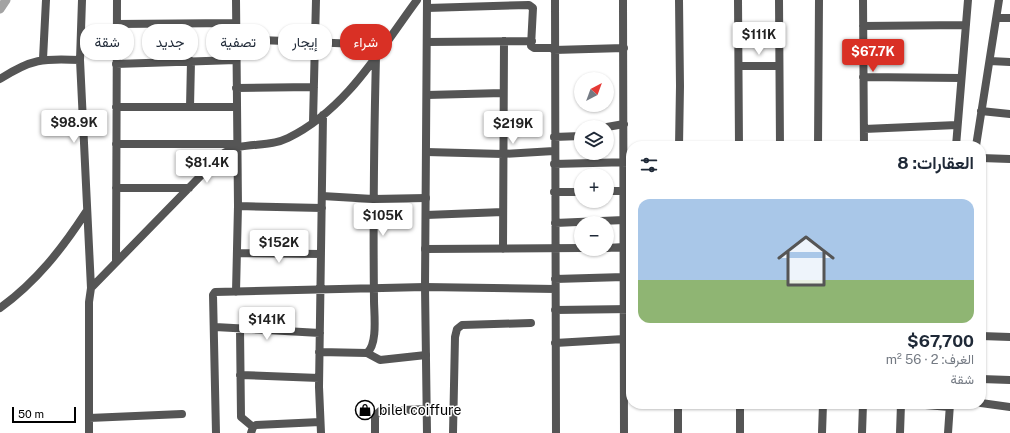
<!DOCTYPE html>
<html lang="ar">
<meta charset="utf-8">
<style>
body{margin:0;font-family:"Public Sans",Vazirmatn,sans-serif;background:#f2f2f3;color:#1f2937;direction:rtl;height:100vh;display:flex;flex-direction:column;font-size:15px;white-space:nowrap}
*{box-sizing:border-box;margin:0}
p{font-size:13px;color:#747a83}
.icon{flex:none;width:22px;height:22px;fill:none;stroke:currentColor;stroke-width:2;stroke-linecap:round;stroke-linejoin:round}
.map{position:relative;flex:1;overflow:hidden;direction:ltr}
.details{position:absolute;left:626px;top:141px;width:360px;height:268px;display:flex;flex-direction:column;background:#fff;border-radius:16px;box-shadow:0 1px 3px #0004;direction:rtl}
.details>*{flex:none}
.guide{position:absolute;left:12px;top:24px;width:380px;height:36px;direction:rtl;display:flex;gap:8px}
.needle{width:26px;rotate:41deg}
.tools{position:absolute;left:574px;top:72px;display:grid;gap:8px}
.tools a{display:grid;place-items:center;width:40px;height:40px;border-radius:50%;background:#fff;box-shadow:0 1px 3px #0004;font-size:20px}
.scale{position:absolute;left:12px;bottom:10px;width:64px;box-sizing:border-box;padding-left:4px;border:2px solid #000;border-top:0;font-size:11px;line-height:14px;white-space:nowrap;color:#000;-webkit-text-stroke:3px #fff;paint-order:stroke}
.price{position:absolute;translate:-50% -34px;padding:0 9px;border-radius:4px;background:#fff;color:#222;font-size:13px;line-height:26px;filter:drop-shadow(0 1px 2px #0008)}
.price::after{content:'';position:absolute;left:50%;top:24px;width:12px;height:9px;margin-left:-6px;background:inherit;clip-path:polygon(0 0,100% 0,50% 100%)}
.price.active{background:#d93025;color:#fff}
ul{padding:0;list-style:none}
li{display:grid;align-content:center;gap:8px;height:212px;padding:0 12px}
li+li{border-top:1px solid #e0e1e3}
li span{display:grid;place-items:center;height:124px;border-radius:12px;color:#555}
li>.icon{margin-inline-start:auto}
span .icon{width:72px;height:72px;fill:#fffc;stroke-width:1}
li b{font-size:17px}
h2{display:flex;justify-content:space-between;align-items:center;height:48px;padding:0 12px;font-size:17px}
.chip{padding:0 14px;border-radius:16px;background:#fff;box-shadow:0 1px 3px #0004;font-size:14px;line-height:36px}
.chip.active{background:#d93025;color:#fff}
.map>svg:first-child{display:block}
</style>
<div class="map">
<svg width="1010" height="433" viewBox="0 0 1010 433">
<rect width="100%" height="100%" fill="#fff"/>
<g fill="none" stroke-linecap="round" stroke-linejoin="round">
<path stroke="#a3a3a3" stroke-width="9" d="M0 9 6 0"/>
<path stroke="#555" stroke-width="8" d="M555 0 556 433
M623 0 624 433
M679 0 680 86 679 146
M738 0 739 146
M779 0 780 146
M863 0 864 146
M427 8 529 5 533 8 531 46 534 48H554
M997 18H1010
M117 24 236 23
M863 26 966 25
M236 39 383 45
M427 42 532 41
M554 50 624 48
M43 59 46 0
M80 60 82 0
M990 61 1010 62
M116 64 236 60
M739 66H779
M863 77 961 78
M0 79C31 59 43 58 80 60L91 288
M236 88 314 87
M427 95 503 93
M116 107H236
M190 107 191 61
M981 111 1010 114
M313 122 316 0
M607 127 624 124
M864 129 957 125
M554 137 581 136
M116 144H237
M818 146 819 0
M956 146 968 0
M976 146 999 0
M426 152 503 154 554 151
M981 158 1010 159
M554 164 631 162
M116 188H189
M607 191H624
M554 192H581
M322 196 373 199 426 198
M238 206 322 208
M426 215 503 212
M555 223 624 220
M607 248 624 247
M425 249 581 248
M503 249 504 41
M237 253 321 254
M116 262 117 0
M555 279 624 277
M236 292 238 206 236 0
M0 308C36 282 62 249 86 212
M555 310 631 309
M215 327 320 333
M240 329 241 417 253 427
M981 336 1010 337
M555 343 624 339
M319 352 367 353C378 344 374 314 374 300 373 219 374 138 376 56
M367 353 380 360 426 355
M240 375 319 378
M981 379 1010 380
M981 403 1010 407
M913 404 950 407
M89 418 182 414
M89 433V302L91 288 221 155C242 140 266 149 288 138 346 110 380 50 417 0
M216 433 213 295 215 292 425 287 555 289
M251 433 253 427 256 425 320 422
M321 433 319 387 323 115
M375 433V416L380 411 427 409
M453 433 455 337 457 329 462 325 531 323
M678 433V404
M740 433V404
M822 433 823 404
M862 433 863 404
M900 433 901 404
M948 433 950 404"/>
<path stroke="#555" stroke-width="8" d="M427 0 425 287 427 433"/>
</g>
<defs>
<g id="shop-ring" transform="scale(1)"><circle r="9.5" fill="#fff" stroke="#000" stroke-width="1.5"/><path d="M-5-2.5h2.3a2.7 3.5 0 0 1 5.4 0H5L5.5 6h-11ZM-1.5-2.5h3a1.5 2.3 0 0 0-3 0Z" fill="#000"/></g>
</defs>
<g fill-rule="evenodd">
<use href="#shop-ring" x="365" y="410"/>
</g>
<g text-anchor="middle" stroke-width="3" stroke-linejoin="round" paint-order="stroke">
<g font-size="14" fill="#000" stroke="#fff" text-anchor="start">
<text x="379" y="415">bilel coiffure</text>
</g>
</g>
</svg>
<div class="tools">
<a><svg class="needle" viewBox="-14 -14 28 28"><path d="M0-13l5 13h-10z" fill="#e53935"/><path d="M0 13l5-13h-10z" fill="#747a83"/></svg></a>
<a><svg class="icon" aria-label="layers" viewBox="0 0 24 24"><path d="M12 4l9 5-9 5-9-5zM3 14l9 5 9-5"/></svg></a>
<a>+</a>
<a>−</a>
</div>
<div class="scale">50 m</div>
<b class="price" style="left:759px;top:56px">$111K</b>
<b class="price active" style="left:873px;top:73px">$67.7K</b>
<b class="price" style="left:74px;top:144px">$98.9K</b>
<b class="price" style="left:513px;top:145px">$219K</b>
<b class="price" style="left:207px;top:184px">$81.4K</b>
<b class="price" style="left:383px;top:237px">$105K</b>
<b class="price" style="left:279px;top:264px">$152K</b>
<b class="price" style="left:267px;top:341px">$141K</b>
<div class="guide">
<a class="chip active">شراء</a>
<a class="chip">إيجار</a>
<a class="chip">تصفية</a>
<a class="chip">جديد</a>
<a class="chip">شقة</a>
</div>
<section class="details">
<h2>العقارات: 8<svg class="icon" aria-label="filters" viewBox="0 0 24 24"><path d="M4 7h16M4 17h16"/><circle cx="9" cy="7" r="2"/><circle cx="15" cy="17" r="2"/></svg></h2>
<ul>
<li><span style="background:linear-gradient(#a9c7e8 65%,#8fb573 0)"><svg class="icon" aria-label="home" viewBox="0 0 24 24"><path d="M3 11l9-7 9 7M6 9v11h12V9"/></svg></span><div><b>$67,700</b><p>الغرف: 2 · 56 m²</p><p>شقة</p></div></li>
</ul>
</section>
</div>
